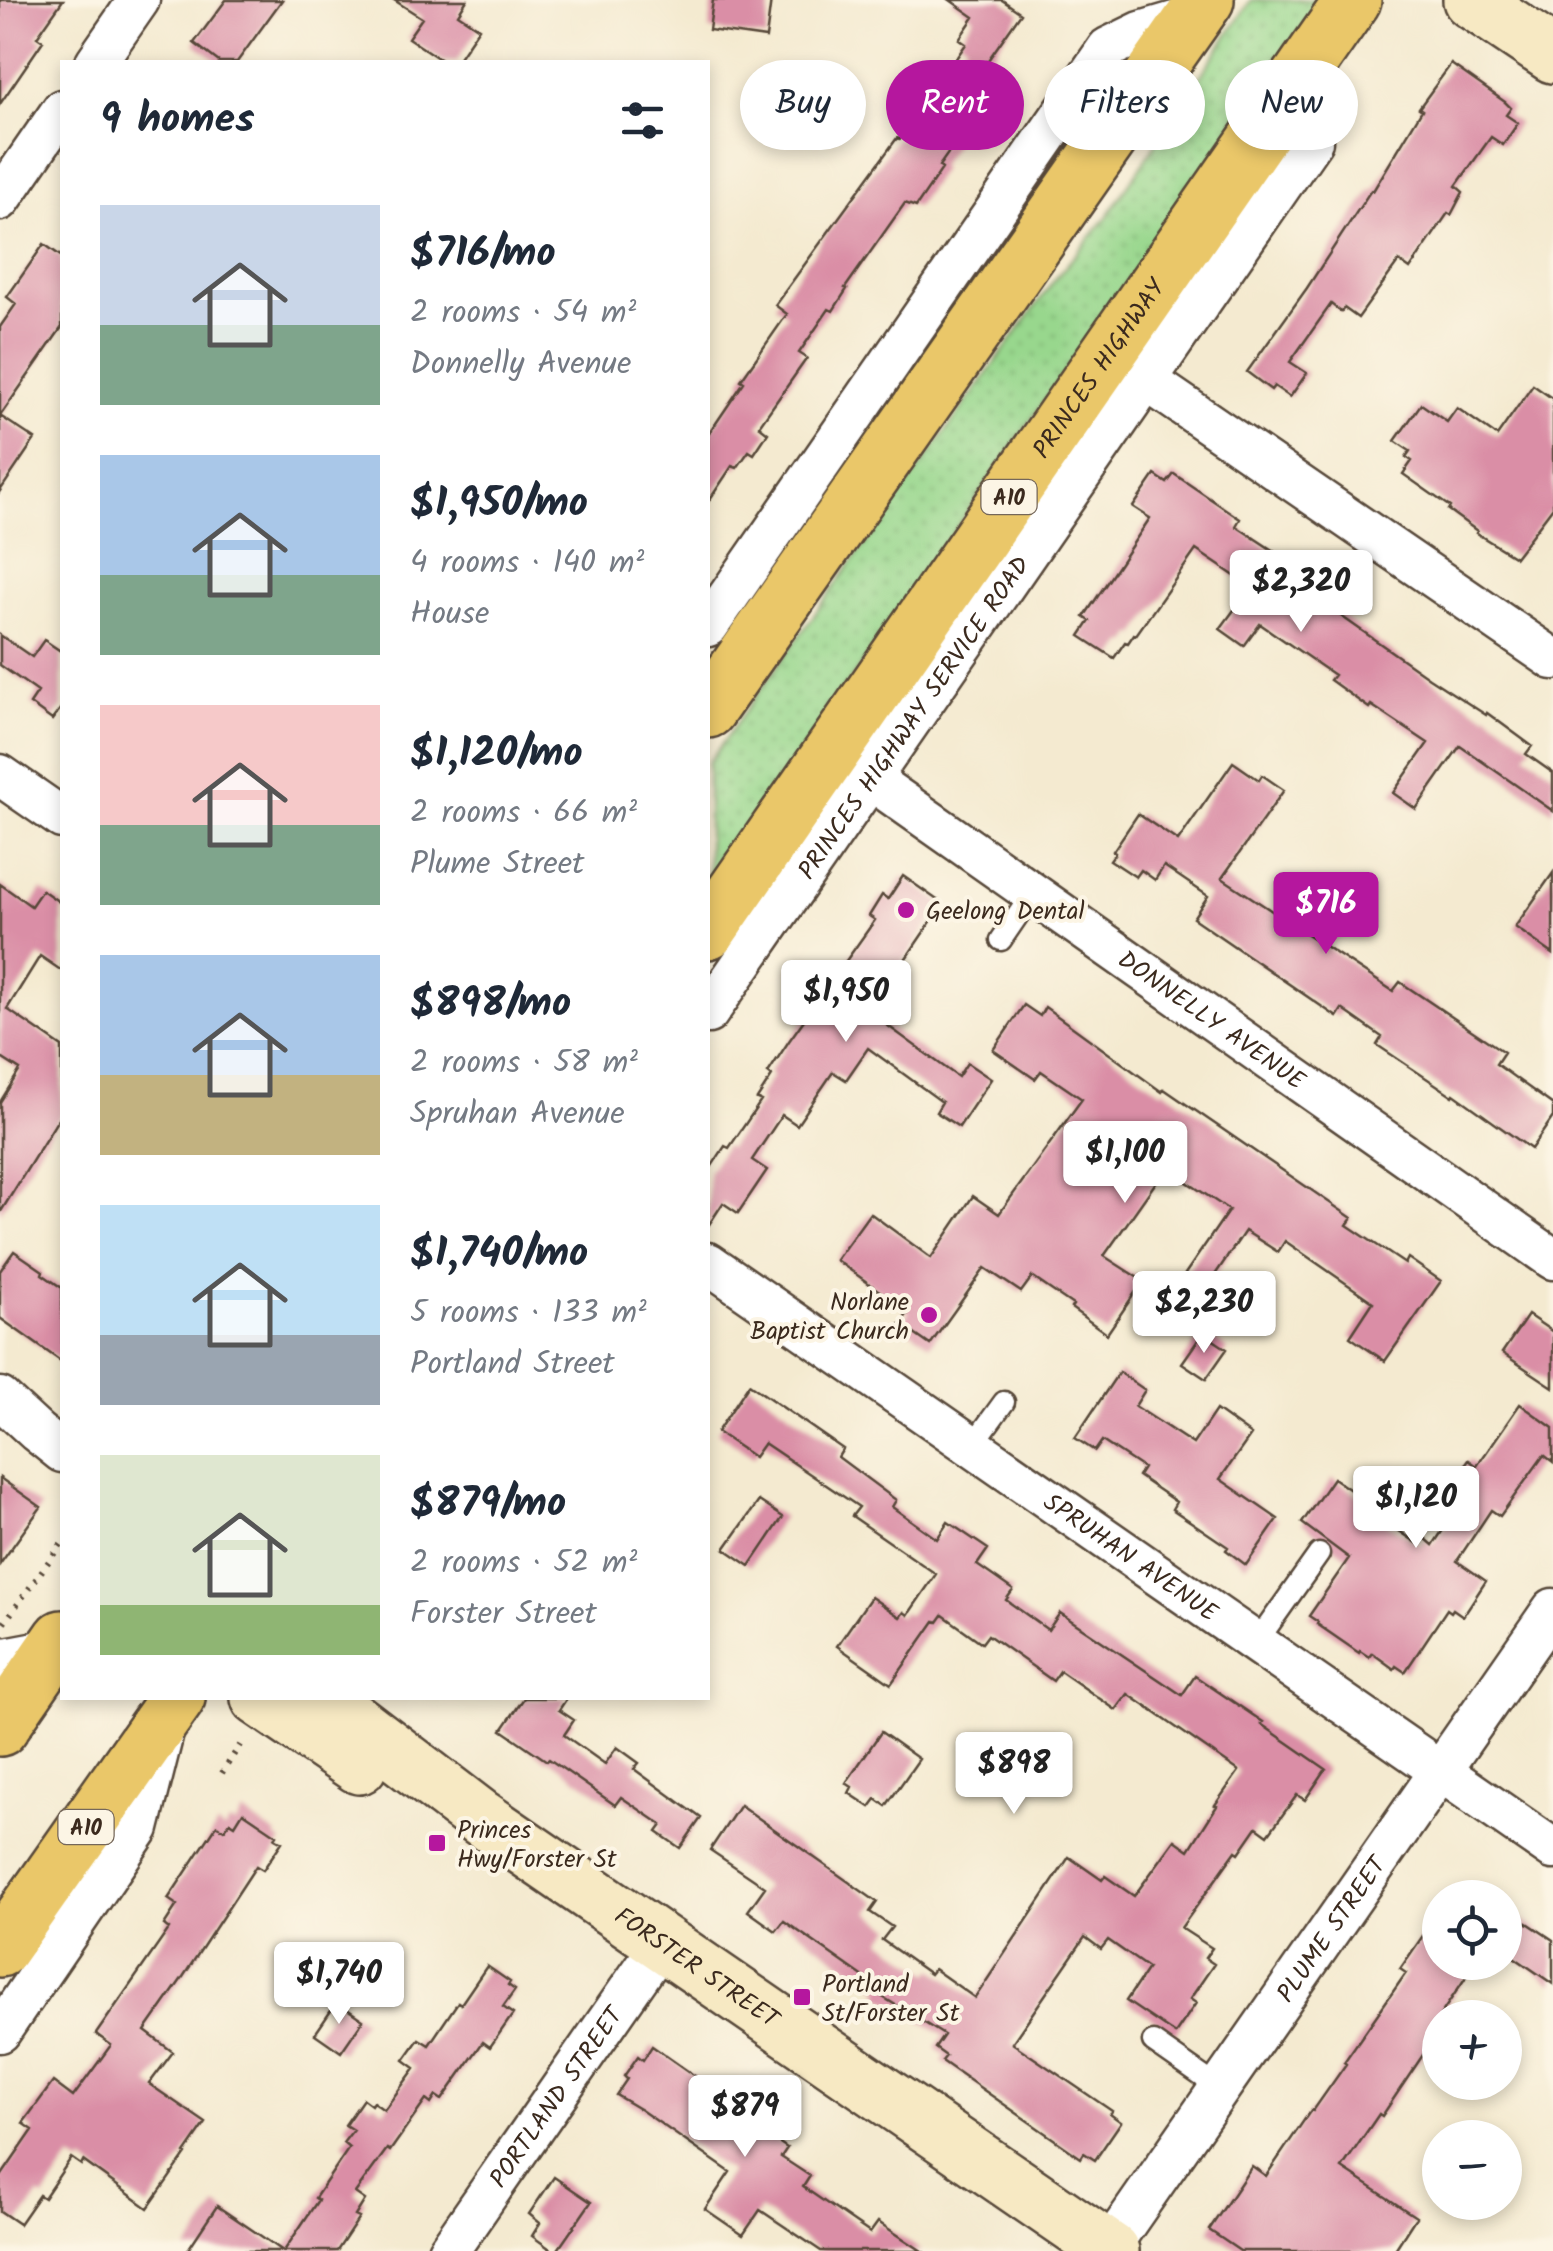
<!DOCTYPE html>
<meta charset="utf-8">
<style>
body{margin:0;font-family:Kalam,sans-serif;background:#f6f6f7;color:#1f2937;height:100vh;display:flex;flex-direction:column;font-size:38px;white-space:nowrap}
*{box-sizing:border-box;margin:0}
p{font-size:32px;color:#747a83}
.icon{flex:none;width:55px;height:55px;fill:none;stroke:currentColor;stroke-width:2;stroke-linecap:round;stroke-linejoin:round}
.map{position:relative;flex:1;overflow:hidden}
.side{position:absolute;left:60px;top:60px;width:650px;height:1640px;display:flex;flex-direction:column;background:#fff;border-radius:0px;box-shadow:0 5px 15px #0003}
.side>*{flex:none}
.top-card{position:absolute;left:740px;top:60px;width:662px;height:90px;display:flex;gap:20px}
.tools{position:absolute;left:1422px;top:1880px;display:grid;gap:20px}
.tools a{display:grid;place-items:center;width:100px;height:100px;border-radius:50%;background:#fff;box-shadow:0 5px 15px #0003;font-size:50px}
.price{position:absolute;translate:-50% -85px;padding:0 22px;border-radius:10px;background:#fff;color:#222;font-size:32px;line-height:65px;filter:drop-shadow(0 2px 5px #0008)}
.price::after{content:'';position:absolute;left:50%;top:60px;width:30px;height:22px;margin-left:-15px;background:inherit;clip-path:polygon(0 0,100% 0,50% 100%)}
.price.selected{background:#b5179e;color:#fff}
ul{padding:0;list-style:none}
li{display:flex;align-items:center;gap:30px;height:250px;padding:0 40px}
li span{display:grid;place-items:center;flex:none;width:280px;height:200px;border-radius:0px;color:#555}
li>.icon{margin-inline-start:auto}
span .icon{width:120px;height:120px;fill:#fffc;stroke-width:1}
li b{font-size:42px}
h2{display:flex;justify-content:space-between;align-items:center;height:120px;padding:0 40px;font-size:42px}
.tag{padding:0 35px;border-radius:45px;background:#fff;box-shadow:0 5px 15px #0003;font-size:35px;line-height:90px}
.tag.selected{background:#b5179e;color:#fff}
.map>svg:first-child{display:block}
</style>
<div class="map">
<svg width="1553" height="2251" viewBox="0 0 1553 2251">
<defs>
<pattern id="grass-dots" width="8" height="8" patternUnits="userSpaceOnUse" patternTransform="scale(2.5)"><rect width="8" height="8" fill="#98d78d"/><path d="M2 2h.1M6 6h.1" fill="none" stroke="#84b979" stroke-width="1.8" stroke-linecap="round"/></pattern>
</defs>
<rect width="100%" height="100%" fill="#fcf5e5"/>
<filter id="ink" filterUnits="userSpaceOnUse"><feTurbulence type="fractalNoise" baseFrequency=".01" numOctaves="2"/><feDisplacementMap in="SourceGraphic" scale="20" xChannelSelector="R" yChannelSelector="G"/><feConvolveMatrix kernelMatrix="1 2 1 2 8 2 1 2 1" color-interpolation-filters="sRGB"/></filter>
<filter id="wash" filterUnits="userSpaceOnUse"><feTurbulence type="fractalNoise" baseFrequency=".0048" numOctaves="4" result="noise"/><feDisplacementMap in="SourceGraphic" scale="40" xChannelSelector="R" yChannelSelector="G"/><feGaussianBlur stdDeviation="2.25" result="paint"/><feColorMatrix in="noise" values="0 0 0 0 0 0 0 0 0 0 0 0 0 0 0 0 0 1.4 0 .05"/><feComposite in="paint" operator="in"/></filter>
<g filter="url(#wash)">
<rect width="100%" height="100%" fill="#f4ead0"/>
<path fill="url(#grass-dots)" stroke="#6a8056" stroke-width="2.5" d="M1251 0H1318L1316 9 708 886V763L1055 279 1107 217Z"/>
<g id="blocks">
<path fill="#da8ea6" d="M0 0H63L37 37 43 41 0 104Z
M226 0H282L237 62H219L194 43Z
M394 0H467L458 14 479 28 456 62H444L408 38 422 18Z
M713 0H771L766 38 709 30Z
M950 0H1002L1021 13 970 86 986 97 983 102 988 105 973 128 968 125 939 166 942 169 916 207 905 203 845 288 847 289 833 311 829 309 799 353 807 358 759 426 768 433 754 454 749 451 737 468 732 466 708 502V435L744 382 741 380 787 314 775 305 897 138 900 139 966 44 959 39 974 17Z
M1451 64 1505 102 1511 108 1506 115 1518 123 1503 145 1491 137 1456 186 1463 192 1451 215 1448 213 1410 269 1399 261 1358 318 1344 308 1341 312 1331 304 1290 362 1307 373 1290 397 1274 386 1271 390 1247 372 1307 288 1371 190 1373 191 1422 110 1419 108Z
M44 244 62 257V327L0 416 35 439 0 491V327L16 304 7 297Z
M1533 385 1553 399V507L1515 557 1476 533 1477 531 1448 510 1450 507 1403 474 1412 461 1406 457 1410 451 1395 441 1421 404 1447 422 1457 408 1497 436Z
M1174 474 1240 519 1236 526 1301 569 1296 576 1345 611 1341 616 1429 678 1486 715 1487 713 1532 746 1526 754 1553 773V811L1460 746 1416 809 1393 793 1428 743 1371 705 1369 708 1330 680 1334 675 1260 624 1244 646 1220 629 1251 587 1196 550 1136 635 1134 634 1128 643 1125 642 1114 658 1080 636 1090 621 1084 617 1150 518 1133 507 1155 475 1167 483Z
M0 635 32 657 44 640 62 652V709L61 708 52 720 30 704 38 692 0 665Z
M1233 762 1259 780 1262 775 1284 790 1222 878 1393 991 1400 982 1504 1052 1496 1064 1553 1105V1117L1531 1149 1454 1094 1453 1096 1377 1045 1382 1037 1342 1009 1337 1017 1193 918 1208 896 1164 866 1155 880 1141 870 1136 877 1110 860 1115 853 1113 851 1138 814 1178 841Z
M1553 873V954L1515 927Z
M903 876 943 904 902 964 906 967 873 1015 958 1077 967 1063 991 1079 959 1127 936 1112 942 1102 868 1048 846 1080 833 1072 797 1125 782 1115 752 1160 767 1170 738 1213 723 1203 708 1226V1172L725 1146 729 1148 761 1101 757 1099 772 1076 768 1073 789 1041 875 920 869 916 882 895 888 899Z
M0 884 31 906 42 890 62 904V971L40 956 7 1009 62 1047V1113L0 1213V1102L20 1070 0 1057Z
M1024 1005 1040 1016 1045 1007 1162 1092 1164 1089 1352 1218 1347 1225 1405 1264 1408 1258 1441 1281 1385 1361 1350 1337 1373 1302 1285 1241 1278 1252 1245 1231 1206 1288 1185 1274 1229 1210 1166 1168 1104 1256 1143 1281 1107 1334 1071 1308 1073 1305 1032 1277 1021 1292 985 1268 930 1345 900 1324 909 1312 836 1260 870 1213 931 1258 973 1196 999 1214 1082 1099 1041 1071 1035 1079 993 1050Z
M14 1251 43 1271 42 1274 62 1288V1362L0 1318V1271Z
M1528 1315 1553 1332V1387L1502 1353Z
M1203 1333 1227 1349 1206 1379 1182 1363Z
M1119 1372 1145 1390 1135 1406 1193 1444 1216 1410 1251 1435 1220 1479 1278 1519 1246 1565 1226 1550 1228 1547 1172 1509 1176 1502 1138 1476 1143 1468 1102 1441 1095 1451 1075 1438Z
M749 1384 843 1449 838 1457 896 1500 892 1507 937 1539 948 1522 988 1549 977 1565 1013 1590 1006 1600 1048 1630 1060 1613 1182 1695 1195 1676 1263 1722 1261 1724 1326 1769 1305 1800 1297 1795 1268 1835 1257 1827 1239 1853 1236 1851 1181 1928 1212 1948 1205 1958 1214 1964 1190 1999 1196 2003 1175 2034 1126 2001 1148 1968 1108 1940 1101 1949 1085 1937 1012 2043 1112 2111 1110 2114 1121 2122 1095 2160 1084 2153 1081 2158 942 2061 946 2056 935 2048 944 2035 878 1994 881 1989 784 1921 776 1931 748 1911 765 1887 710 1850 740 1805 877 1902 870 1912 892 1927 882 1940 930 1974 934 1969 975 1998 1069 1857 1102 1880 1105 1876 1134 1896 1175 1840 1189 1850 1217 1806 1215 1805 1239 1771 1128 1694 1116 1710 1060 1671 1053 1681 988 1635 982 1643 943 1615 938 1622 935 1621 891 1684 837 1646 871 1597 900 1617 904 1612 908 1615 936 1574 852 1516 859 1507 764 1443 754 1457 717 1432Z
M1520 1404 1553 1428V1462L1544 1455 1500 1516 1491 1510 1457 1561 1486 1581 1463 1616 1453 1609 1451 1612 1447 1609 1405 1672 1396 1666 1394 1669 1372 1653 1369 1657 1360 1651 1359 1653 1317 1624 1318 1622 1309 1616 1349 1558 1302 1523 1333 1478 1381 1511 1377 1516 1420 1545 1425 1538 1433 1545 1467 1494 1452 1484 1469 1460 1477 1466Z
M0 1478 41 1507 0 1564Z
M759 1501 783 1517 750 1566 725 1549Z
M524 1698H567L559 1710 574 1720 564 1735 605 1764 617 1747 639 1763 634 1769 701 1818 680 1848 657 1832 662 1825 621 1797 615 1805 549 1759 547 1761 502 1730Z
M881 1732 919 1759 886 1806 876 1799 870 1807 849 1793 852 1787 846 1783Z
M243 1812 277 1835 275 1838 282 1842 263 1870 256 1866 183 1977 145 2031 173 2052 149 2084 206 2123 185 2153 186 2154 148 2208 83 2161 81 2165 71 2158 44 2198 39 2195 19 2224 0 2211V2178L33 2130 23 2123 53 2082 73 2097 111 2045 96 2034 169 1929 164 1925 177 1905 168 1899 217 1825 224 1830 230 1822 235 1825Z
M1505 1908 1553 1940V1984L1505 1951Z
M1440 1911V1962H1476L1427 2035 1433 2040 1382 2116 1379 2114 1342 2168 1416 2217 1394 2251H1240L1209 2230 1252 2166 1266 2176 1311 2110 1313 2111 1346 2064 1344 2062 1406 1973 1400 1969Z
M487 1966 510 1982 508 1985 515 1990 503 2007 513 2014 490 2047 483 2042 442 2100 436 2096 431 2104 426 2100 390 2151 387 2149 355 2193 365 2200 355 2216 359 2218 337 2251H284L318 2200 315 2198 349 2148 343 2143 353 2130 345 2125 363 2099 371 2105 373 2102 384 2110 415 2068 404 2060 419 2039 429 2045 458 2002 461 2004Z
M337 2002 363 2020 341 2052 315 2034Z
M652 2046 702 2081 704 2079 743 2106 738 2114 787 2148 781 2157 810 2176 803 2187 870 2233 878 2222 922 2251H821L760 2210 743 2235 705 2209 730 2172 641 2110 616 2095 627 2079 624 2076 638 2056 643 2060Z
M554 2177 591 2202 557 2251H553L532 2236 540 2223 529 2214Z
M217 2206 283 2251H187Z"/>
</g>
</g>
<g filter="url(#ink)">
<use href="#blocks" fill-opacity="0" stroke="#574739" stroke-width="2.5"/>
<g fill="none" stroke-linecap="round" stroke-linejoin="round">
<g stroke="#574739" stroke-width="25">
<path id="lane" d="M1001 940 1033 893
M972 1446 1004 1402
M1256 1643 1319 1554
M1153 2042 1219 2088"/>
</g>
<g stroke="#574739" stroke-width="45">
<g id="street">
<path d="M96 62 139 0"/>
<path d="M0 200 62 110"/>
<path d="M1146 380 1553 659"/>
<path d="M708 626 1108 48 1141 32 1195 16"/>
<path d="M0 775 62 818"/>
<path id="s1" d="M870 779 1553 1259"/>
<path id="s2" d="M708 1013 1312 141 1310 62"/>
<path id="s3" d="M708 1263 1553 1849"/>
<path d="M0 1398 37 1432 62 1452"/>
<path d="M0 1659 37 1652 60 1641"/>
<path d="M0 2032 139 1828 164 1729"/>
<path id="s4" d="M1108 2249 1553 1609"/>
<path id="s5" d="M448 2251 662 1943"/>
</g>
</g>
<g stroke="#574739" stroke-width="60">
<g id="secondary">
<path d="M1471 0 1553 55"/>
<path d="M259 1698 359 1766"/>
<path id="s6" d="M324 1698 481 1818 1111 2251"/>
</g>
</g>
<g stroke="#574739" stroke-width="60">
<g id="highway">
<path d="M708 710 1206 0"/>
<path id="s7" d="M708 931 1353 0"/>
<path d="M0 1728 62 1638"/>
<path d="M0 1949 177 1698"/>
</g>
</g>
<path stroke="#574739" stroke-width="6" stroke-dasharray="2.5 8" stroke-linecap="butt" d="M4 1623 62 1543
M222 1773 240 1745"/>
<use href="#lane" stroke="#fff" stroke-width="20"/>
<use href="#street" stroke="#fff" stroke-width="40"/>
<use href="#secondary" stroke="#f7e9c3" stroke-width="55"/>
<use href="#highway" stroke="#eac769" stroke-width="55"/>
</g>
</g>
<g fill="#b5179e" stroke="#fcf5e5" stroke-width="4">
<circle cx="906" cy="910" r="10"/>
<circle cx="929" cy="1315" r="10"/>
<rect x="427" y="1833" width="20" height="20" rx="5"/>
<rect x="792" y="1987" width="20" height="20" rx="5"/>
</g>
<g text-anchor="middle" stroke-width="8" stroke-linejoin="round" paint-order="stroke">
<g fill="#fcf5e5" stroke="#75675a" stroke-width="2.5">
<rect x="981.5" y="480" width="55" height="34" rx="8"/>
<rect x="58.5" y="1810" width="55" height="34" rx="8"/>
</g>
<g font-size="22" font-weight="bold" fill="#3b2a1e">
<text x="1009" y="505">A10</text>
<text x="86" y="1835">A10</text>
</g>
<g font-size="25" fill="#3b2a1e" stroke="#fcf5e5">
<text dy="9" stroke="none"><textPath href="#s7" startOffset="685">PRINCES HIGHWAY</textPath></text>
<text dy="9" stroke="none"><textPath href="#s2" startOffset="360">PRINCES HIGHWAY SERVICE ROAD</textPath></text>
<text dy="9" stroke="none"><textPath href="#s1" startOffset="418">DONNELLY AVENUE</textPath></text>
<text dy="9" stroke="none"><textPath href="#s3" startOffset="515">SPRUHAN AVENUE</textPath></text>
<text dy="9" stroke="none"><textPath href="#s4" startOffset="390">PLUME STREET</textPath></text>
<text dy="9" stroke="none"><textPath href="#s6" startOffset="460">FORSTER STREET</textPath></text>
<text dy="9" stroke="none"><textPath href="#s5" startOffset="188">PORTLAND STREET</textPath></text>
</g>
<g font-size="25" fill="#3b2a1e" stroke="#fcf5e5" text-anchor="start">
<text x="926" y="919">Geelong Dental</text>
<text x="909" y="1310" text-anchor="end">Norlane<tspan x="909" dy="29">Baptist Church</tspan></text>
<text x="457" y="1838">Princes<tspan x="457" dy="29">Hwy/Forster St</tspan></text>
<text x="822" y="1992">Portland<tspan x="822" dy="29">St/Forster St</tspan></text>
</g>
</g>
</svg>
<div class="tools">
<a><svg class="icon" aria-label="locate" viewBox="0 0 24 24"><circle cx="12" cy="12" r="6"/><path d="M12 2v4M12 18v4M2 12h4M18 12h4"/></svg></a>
<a>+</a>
<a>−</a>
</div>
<b class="price" style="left:1301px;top:635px">$2,320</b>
<b class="price selected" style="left:1326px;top:957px">$716</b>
<b class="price" style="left:846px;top:1045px">$1,950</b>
<b class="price" style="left:1125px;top:1206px">$1,100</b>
<b class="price" style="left:1204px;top:1356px">$2,230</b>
<b class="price" style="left:1416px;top:1551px">$1,120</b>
<b class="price" style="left:1014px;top:1817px">$898</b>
<b class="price" style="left:339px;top:2027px">$1,740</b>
<b class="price" style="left:745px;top:2160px">$879</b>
<div class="top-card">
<a class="tag">Buy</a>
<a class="tag selected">Rent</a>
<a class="tag">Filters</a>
<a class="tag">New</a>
</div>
<section class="side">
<h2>9 homes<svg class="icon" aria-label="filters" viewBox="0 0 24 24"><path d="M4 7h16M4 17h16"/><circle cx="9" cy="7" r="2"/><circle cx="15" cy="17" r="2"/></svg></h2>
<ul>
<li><span style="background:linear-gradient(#c9d6e8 60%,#7fa58c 0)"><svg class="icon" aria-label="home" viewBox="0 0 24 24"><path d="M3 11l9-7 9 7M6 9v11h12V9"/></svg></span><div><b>$716/mo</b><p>2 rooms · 54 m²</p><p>Donnelly Avenue</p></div></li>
<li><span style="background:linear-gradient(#a9c7e8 60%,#7fa58c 0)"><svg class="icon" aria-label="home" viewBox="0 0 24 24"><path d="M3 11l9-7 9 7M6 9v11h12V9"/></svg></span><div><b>$1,950/mo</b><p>4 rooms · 140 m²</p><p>House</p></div></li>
<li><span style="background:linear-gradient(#f6c9c9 60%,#7fa58c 0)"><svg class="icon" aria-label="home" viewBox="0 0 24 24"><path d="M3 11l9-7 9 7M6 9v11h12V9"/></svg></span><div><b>$1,120/mo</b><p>2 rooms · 66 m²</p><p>Plume Street</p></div></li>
<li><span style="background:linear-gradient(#a9c7e8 60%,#c2b280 0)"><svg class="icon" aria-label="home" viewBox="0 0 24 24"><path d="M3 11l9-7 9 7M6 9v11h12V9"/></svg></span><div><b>$898/mo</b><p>2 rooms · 58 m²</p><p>Spruhan Avenue</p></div></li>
<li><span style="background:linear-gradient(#bfe0f5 65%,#9aa5b1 0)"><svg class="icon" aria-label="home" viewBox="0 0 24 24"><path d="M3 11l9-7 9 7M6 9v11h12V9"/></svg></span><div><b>$1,740/mo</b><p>5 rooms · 133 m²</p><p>Portland Street</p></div></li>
<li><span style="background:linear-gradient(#dfe7d0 75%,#8fb573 0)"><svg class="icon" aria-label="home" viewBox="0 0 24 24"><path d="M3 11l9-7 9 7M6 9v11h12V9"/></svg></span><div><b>$879/mo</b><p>2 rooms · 52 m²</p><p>Forster Street</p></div></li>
</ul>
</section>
</div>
